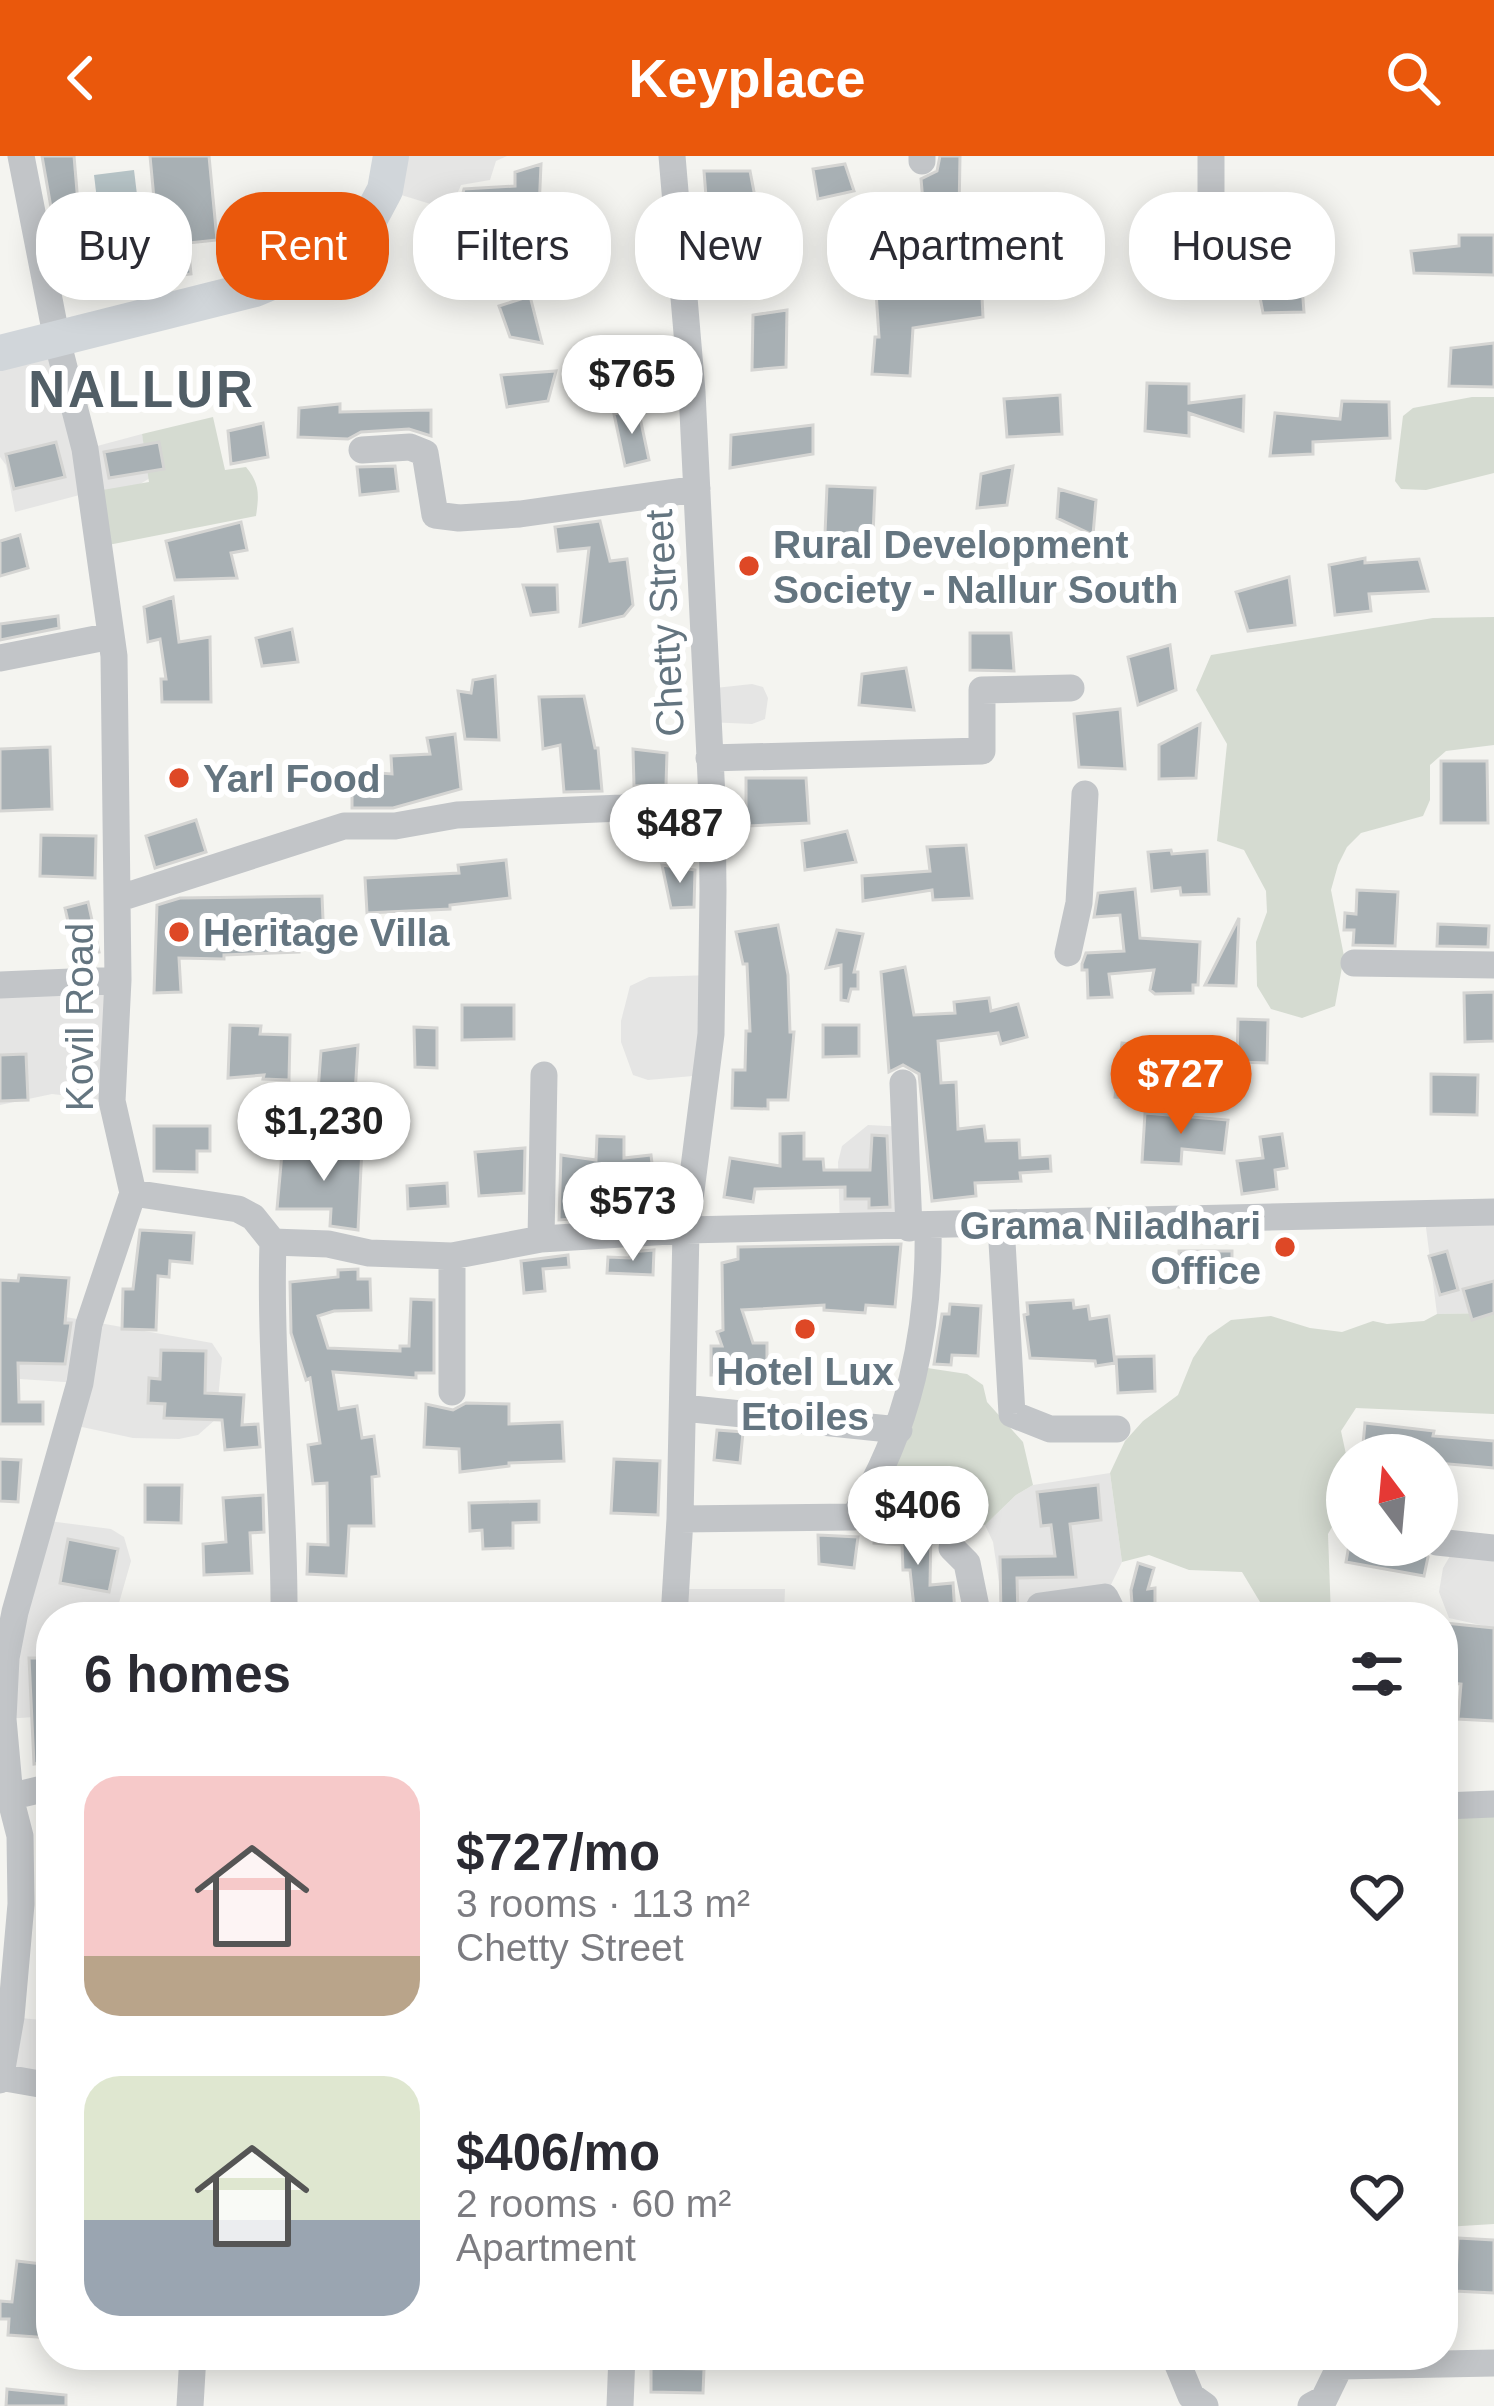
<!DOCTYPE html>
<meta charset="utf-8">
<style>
body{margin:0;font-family:Arial,sans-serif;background:#f2f2f3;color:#2b2b33;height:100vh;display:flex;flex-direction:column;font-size:45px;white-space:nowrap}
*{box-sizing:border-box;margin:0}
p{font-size:39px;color:#7c7c81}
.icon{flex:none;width:66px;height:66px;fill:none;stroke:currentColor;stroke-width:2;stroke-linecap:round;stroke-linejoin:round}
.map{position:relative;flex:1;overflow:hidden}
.panel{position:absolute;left:36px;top:1446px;width:1422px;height:768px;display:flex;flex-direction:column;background:#fff;border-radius:48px;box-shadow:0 6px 30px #0003}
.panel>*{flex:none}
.guide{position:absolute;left:36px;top:36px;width:1422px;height:108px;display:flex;gap:24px}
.needle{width:78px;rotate:344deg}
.buttons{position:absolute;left:1326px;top:1278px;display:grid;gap:24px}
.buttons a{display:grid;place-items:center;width:132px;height:132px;border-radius:50%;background:#fff;box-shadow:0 6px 30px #0003;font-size:60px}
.price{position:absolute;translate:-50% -102px;padding:0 27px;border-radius:42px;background:#fff;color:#222;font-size:39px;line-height:78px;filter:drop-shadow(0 3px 6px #0008)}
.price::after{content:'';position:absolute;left:50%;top:72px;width:36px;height:27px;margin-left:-18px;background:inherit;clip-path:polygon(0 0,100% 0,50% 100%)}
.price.selected{background:#ea580c;color:#fff}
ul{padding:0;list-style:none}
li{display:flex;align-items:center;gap:36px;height:300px;padding:0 48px}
li span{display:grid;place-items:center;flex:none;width:336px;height:240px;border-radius:36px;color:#555}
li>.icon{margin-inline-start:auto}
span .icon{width:144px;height:144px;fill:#fffc;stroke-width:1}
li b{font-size:51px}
h2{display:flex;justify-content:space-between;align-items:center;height:144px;padding:0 48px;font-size:51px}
.tag{padding:0 42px;border-radius:48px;background:#fff;box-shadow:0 6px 30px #0003;font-size:42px;line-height:108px}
.tag.selected{background:#ea580c;color:#fff}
header{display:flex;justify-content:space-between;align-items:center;height:156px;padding:0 48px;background:#ea580c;color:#fff;font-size:54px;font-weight:700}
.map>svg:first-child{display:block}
</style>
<header><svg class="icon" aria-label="back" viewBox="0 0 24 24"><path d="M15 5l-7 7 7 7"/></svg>Keyplace<svg class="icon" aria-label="search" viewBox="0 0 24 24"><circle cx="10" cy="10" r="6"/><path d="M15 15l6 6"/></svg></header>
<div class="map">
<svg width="1494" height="2250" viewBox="0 0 1494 2250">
<rect width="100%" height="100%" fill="#f4f4f0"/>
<path fill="#e5e5e4" d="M391 0H507L496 5 490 24 461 29 450 54 385 34Z
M57 184 86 293 142 278 150 322 137 330 91 336 15 356 6 309 0 301V197Z
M752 528 763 531 768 542 765 563 752 568 707 566 706 533Z
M712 819 704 919 648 924 633 919 621 886V865L630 830 649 821Z
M118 824 112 945 52 938 0 949V829Z
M868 969 907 971 909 1072 840 1073 838 1006 842 990Z
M1424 1056H1494V1157L1437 1158Z
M43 1157 212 1187 222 1202 216 1263 198 1279 179 1283 133 1282 68 1268 79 1227 20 1223 0 1215V1158Z
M1110 1317 1122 1406 1105 1441 1040 1450 1020 1447 1001 1439 993 1386 985 1369 1016 1339 1033 1329Z
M41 1364 111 1373 124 1381 131 1405 115 1461H51V1560L3 1563Z
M1457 1388 1494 1392V1472L1449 1462 1439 1436 1443 1412Z
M675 1433H785L784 1461H674Z
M11 1861 51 1865V1930L0 1921Z"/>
<path fill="#d5dbd1" d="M1472 241H1494V317L1426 334 1401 333 1395 325 1403 260 1413 252Z
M213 261 225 314 246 311C260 328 259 339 256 360L98 391 91 336 149 326 142 278Z
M1494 461V589L1446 595 1430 609V644L1423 660 1361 677 1347 691 1338 709 1331 734 1344 800 1335 850 1302 862 1271 853 1257 830 1256 786 1267 756 1266 735 1244 694 1217 685 1227 588 1196 534 1211 499 1433 462Z
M1494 1157V1258L1356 1252 1341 1275 1347 1303V1336L1345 1348 1328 1378 1331 1461H1269L1242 1416 1189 1414 1149 1399 1122 1406 1110 1317 1125 1285 1143 1265 1178 1239 1193 1202 1208 1180 1231 1164 1271 1160 1310 1172 1342 1176 1373 1165 1387 1168 1424 1165 1437 1158Z
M914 1210 967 1218 983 1229 987 1246 1023 1286 1033 1329 1016 1339 985 1369 961 1364 930 1367 863 1347Z
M1494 1648V2068L1445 2071 1443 1808 1454 1803 1453 1784 1443 1771V1650Z"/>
<path fill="#b7c4c7" d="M134 14 139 55 99 60 94 19Z"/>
<path fill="#a8b0b4" stroke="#d5d5d3" stroke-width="3" d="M42 0H74L80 71 156 64 150 0H209L217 84 188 87 191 118 163 121 160 94 60 103Z
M940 0H960L959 58 925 68 921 23 937 15Z
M541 8 539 54 501 49 493 96H501V126L456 128 462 80H451L464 33 515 30V16Z
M845 8 854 35 818 43 813 13Z
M704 15H750L766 98 710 91Z
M1064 61 1062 86 1031 92 1029 71Z
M1459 79H1494V119L1414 117 1411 95 1459 90Z
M1173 99 1197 102 1196 140 1172 137Z
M1302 130 1304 156 1263 157 1258 131Z
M930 132 982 141 983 161 913 172 910 220 872 218 875 181H879L876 136Z
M530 140 542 187 510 181 499 150Z
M787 154 786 211 752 214 753 159Z
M1494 187V231L1449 230 1451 192Z
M556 215 548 245 507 251 501 219Z
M1147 227 1189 228V247L1244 240 1243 275 1189 257V280L1145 275Z
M1060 239 1062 278 1007 281 1004 243Z
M1342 245 1389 246 1390 282 1313 286V298L1270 300 1275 257 1340 263Z
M340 248V256L431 254V280L409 273 361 276 348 283 298 281 299 252Z
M638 252 649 304 625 310 614 258Z
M263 267 268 301 231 308 228 275Z
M813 269V298L730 312 731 279Z
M56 286 65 321 14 333 6 298Z
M159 286 164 313 109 322 104 296Z
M395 310 398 335 360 339 357 311Z
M1013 310 1007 349 977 352 981 318Z
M827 330 875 332 873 379 825 378Z
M1059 333 1096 344 1093 379 1057 362Z
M600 365 610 405 627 403 633 449 624 460 580 470 589 392 558 395 555 371Z
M241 366 247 394 231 397 237 422 175 424 166 385Z
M20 379 28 412 0 420V385Z
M1365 402V407L1419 403 1428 435 1369 438 1371 455 1335 459 1329 409Z
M1289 421 1295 469 1248 475 1236 436Z
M523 429H557L558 456 531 459Z
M173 441 179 486 210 481 211 546H162L161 523H166L160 483 148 486 144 451Z
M58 460 59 472 0 484V468Z
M292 473 298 506 262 510 256 482Z
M970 477H1011L1014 515 970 514Z
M1170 489 1176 534 1138 549 1128 501Z
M906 512 914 554 859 549 862 518Z
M495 520 499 584 465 583 458 535 471 537 473 524Z
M584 540 595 592H598L602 635 564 636 560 589 543 593 539 541Z
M1120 553 1125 613 1079 611 1074 558Z
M1200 568 1196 622 1159 623V589Z
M455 578 461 633 393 652H352V615L392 618 391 600 430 598 427 582Z
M50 591 52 653 0 655V593Z
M633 593 667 597 666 629 634 630Z
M1441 605H1487L1488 667H1441Z
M746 622H806L809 667 746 670Z
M196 664 206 696 155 712 146 680Z
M847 675 856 706 805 714 802 685Z
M41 679 96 680 95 722 40 720Z
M966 689 972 742 933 744 932 734 863 745 862 720 930 715 927 691Z
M1171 694 1172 698 1207 695 1209 738 1181 739 1180 732 1152 735 1148 696Z
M506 704 510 742 450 749V753L367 757 365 722 459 717 458 709Z
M662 709 695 714 694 751 671 752Z
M1135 733 1140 782 1200 786 1198 829H1193V837L1155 838 1150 834 1154 814 1109 818 1112 841 1088 842 1087 814H1082V808L1086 797 1124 795 1120 759 1094 761 1098 737Z
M1357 734 1398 736 1395 790 1353 789 1354 774H1344L1345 757 1356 758Z
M322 740 324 786 298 787 299 796 224 799V803L179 802 181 836 154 837 157 749 180 742Z
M88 746 99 796 76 801 65 752Z
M1239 762 1236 830 1205 829Z
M1438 768 1489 770 1488 791 1437 790Z
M778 769 788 819 790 876H794L788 944H768V953L732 952 733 914H745L746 875H750L747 808H743L736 776Z
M837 774 863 778 854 816H858V833H851L848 845 841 844V809L826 812Z
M905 811 914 859 955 857 954 846 989 842 991 855 1018 848 1027 881 1001 888 998 877 938 885 941 927 956 926 958 973 984 970 986 985 1019 984 1020 1002 1050 1000 1051 1015 1020 1017 1021 1025 975 1027 976 1040 932 1045 919 918 903 909 889 916 881 816Z
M1494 836V885L1465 886 1464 837Z
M462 849H514V883L462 884Z
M1238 863 1268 864 1267 907 1237 906Z
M230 869 261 870 260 878 290 879 289 924 263 923 264 919 228 922Z
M823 869H859V900L823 901Z
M414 871 437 872V912L415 911Z
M1122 887 1139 889 1133 942 1115 941Z
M358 889 354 955 317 949 321 895Z
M26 898 28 944 0 945V899Z
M1431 918 1478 919 1477 959 1431 958Z
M1145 957 1228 964 1224 997 1182 993 1181 1008 1142 1006Z
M154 970H210V995H197V1016L154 1015Z
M804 977V1003H823L824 1014H870L872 979 887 980 890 1051 869 1052V1043H845V1031L755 1033 753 1046 724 1041 730 1002 780 1010V978Z
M1282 978 1287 1012 1275 1014 1277 1033 1242 1038 1237 1005 1263 1002 1260 981Z
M597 980 624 981V1002L651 999 655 1032H665L666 1049 626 1054 623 1025 586 1029V1062L559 1064 561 999 596 1004Z
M334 989 362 991 358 1074 330 1070 331 1053H277L282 997 334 999Z
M525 992 524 1037 479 1040 475 996Z
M447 1027 448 1050 408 1053 407 1030Z
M140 1074 194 1077 192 1107 170 1105 169 1121 158 1120 156 1174 122 1173 123 1133H133Z
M901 1088 895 1151 866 1149 865 1157 824 1154V1149L742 1154 753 1187H767V1218L711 1219V1190H722L717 1176 723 1174 722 1107 738 1103V1091Z
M654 1094 653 1119 607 1117 608 1101 630 1102V1096Z
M1179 1095H1232V1131H1179Z
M1447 1095 1458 1134 1440 1139 1429 1100Z
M568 1099 569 1111 543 1113 545 1135 524 1137 521 1105Z
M358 1113V1123H370L371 1154 334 1155 318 1160 328 1192 400 1195V1190H409L411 1143 434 1144V1217H416V1222L333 1216 339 1253 357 1250 362 1282 374 1280 379 1320 372 1321 374 1370H349L346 1420 307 1418 308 1388 328 1389 327 1327 313 1328 308 1289 320 1287 310 1222 306 1224 291 1177 290 1126 338 1121V1114Z
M19 1119 69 1122 65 1167H71L65 1208 18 1207 19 1246H43V1268H0V1124L18 1125Z
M1494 1125V1157L1472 1164 1463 1133Z
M1073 1144 1074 1152 1088 1150 1090 1163 1109 1160 1115 1207 1096 1210 1095 1205 1030 1202 1024 1159 1028 1158 1027 1147Z
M950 1148 981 1150 978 1200 952 1199 951 1209 934 1208 942 1158H949Z
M161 1194 206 1195 205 1237 244 1239 242 1269 258 1268 260 1291 225 1294 222 1264 164 1262 165 1248 148 1247 149 1222 160 1223Z
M1154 1200 1155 1235 1118 1237 1116 1201Z
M466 1247 509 1248V1268L562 1266 564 1305 509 1307V1310L460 1316 459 1293 424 1291 426 1248 453 1254Z
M1365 1267 1434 1275 1433 1280 1494 1285V1312L1437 1307V1299H1362Z
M717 1274 743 1276 740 1307 714 1304Z
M0 1303 21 1304 18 1346 0 1345Z
M614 1303 660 1305 658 1359 611 1357Z
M145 1329H182L181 1367 145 1366Z
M1098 1329 1101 1364 1070 1368 1076 1421 1017 1422 1018 1461H1001L1000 1401 1055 1400 1051 1369 1041 1370 1037 1336Z
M263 1339 264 1376 250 1377 252 1417 204 1419 203 1388 226 1386 223 1342Z
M539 1345V1366L513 1367V1392L483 1393 482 1374 470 1375 469 1347Z
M875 1366 931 1372 930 1429 953 1427 955 1458 915 1461 910 1414H903L902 1389 874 1387Z
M818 1379 858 1381 854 1412 819 1408Z
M68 1383 118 1393 109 1436 60 1427Z
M1349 1389 1420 1391 1428 1401 1424 1420 1346 1406Z
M1138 1407 1154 1412 1148 1433 1155 1432V1461H1133L1131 1434Z
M1445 1467 1494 1472V1565L1458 1563 1461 1528 1443 1526Z
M29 1502H51V1606L34 1608Z
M1458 2082 1494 2084V2137L1455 2135Z
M17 2105 51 2109V2182L8 2179 9 2163H0V2145L12 2146Z
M651 2212 704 2213 703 2237 651 2236Z
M7 2233 66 2239V2250H6Z"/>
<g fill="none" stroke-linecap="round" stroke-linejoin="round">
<path stroke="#c2c5c8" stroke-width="27" d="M672 0 692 236 712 642 713 735 711 878 686 1074 680 1363 674 1461
M922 0V5
M1211 0V44
M362 294 410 291 425 297 435 359 459 362 520 358 697 333
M0 502 111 480
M709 602 982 595V534L1071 532
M117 743 344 670H395L457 659 622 652 712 642
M1068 797 1079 747 1085 638
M1354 807 1494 809
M0 829 118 824
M903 927 909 1072
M133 1037 238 1053 253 1061 273 1086 328 1088 369 1097 452 1100 541 1083 686 1074 1494 1056
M1001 1069 1012 1258 1050 1273H1117
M541 1083 544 919
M273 1086C269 1211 285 1336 284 1461
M452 1236V1100
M683 1252 899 1274
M680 1363 854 1361C909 1275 930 1173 928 1072
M1437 1386 1494 1392
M952 1392 967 1407 978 1461
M1040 1450 1105 1441 1115 1461
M0 1643 51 1631
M1443 1650 1494 1648
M0 1921 51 1930
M0 1924 11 1861 21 1748 20 1680 10 1641 3 1563 6 1502 15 1456 80 1227 89 1168 133 1037 112 945 118 824 114 500 85 293 57 184 21 0
M1174 2199 1191 2240 1205 2250
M190 2250 193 2199
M620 2250 622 2199
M1311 2250 1324 2243 1340 2210 1494 2207"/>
<path stroke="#d1d6da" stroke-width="36" d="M0 197 255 133 338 98 368 66 385 34 391 0"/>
</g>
<g fill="#de4826" stroke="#fff" stroke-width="4.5">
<circle cx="749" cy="410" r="12"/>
<circle cx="179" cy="622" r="12"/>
<circle cx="179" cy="776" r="12"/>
<circle cx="1285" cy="1091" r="12"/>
<circle cx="805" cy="1173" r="12"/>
</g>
<g text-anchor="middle" stroke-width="12" stroke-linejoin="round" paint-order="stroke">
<g font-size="39" font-weight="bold" fill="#647580" stroke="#fff" text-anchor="start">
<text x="773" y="402">Rural Development<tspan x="773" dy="45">Society - Nallur South</tspan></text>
<text x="203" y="636">Yarl Food</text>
<text x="203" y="790">Heritage Villa</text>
<text x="1261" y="1083" text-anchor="end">Grama Niladhari<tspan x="1261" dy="45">Office</tspan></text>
<text x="805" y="1229" text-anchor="middle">Hotel Lux<tspan x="805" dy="45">Etoiles</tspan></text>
</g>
<g font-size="39" fill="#647580" stroke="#fff">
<text transform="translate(664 467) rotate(-93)" y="14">Chetty Street</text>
<text transform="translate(79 861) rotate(-90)" y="14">Kovil Road</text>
</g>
<g font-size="51" font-weight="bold" letter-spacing="3" fill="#515e66" stroke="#fff">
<text x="142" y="251">NALLUR</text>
</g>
</g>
</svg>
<div class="buttons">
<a><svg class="needle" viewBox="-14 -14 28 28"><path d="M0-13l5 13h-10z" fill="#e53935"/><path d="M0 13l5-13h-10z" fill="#7c7c81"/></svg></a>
</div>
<b class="price" style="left:632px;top:281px">$765</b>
<b class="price" style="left:680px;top:730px">$487</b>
<b class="price selected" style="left:1181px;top:981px">$727</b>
<b class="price" style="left:324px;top:1028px">$1,230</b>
<b class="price" style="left:633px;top:1108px">$573</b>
<b class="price" style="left:918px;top:1412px">$406</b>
<div class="guide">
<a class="tag">Buy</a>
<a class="tag selected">Rent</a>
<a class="tag">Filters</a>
<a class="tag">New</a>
<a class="tag">Apartment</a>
<a class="tag">House</a>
</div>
<section class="panel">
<h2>6 homes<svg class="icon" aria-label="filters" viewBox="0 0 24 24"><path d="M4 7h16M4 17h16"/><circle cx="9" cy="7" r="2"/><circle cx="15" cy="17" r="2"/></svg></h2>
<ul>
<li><span style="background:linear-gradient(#f6c9c9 75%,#b9a48a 0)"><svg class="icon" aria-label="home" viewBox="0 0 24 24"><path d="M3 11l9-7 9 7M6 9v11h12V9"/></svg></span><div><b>$727/mo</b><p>3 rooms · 113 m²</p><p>Chetty Street</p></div><svg class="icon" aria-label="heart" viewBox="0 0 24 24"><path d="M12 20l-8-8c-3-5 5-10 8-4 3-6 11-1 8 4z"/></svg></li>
<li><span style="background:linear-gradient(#dfe7d0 60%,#9aa5b1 0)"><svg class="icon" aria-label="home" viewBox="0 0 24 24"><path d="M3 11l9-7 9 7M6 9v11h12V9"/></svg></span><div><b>$406/mo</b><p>2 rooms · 60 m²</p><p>Apartment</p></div><svg class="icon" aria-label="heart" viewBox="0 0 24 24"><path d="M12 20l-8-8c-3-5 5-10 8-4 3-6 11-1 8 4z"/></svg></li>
</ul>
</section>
</div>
